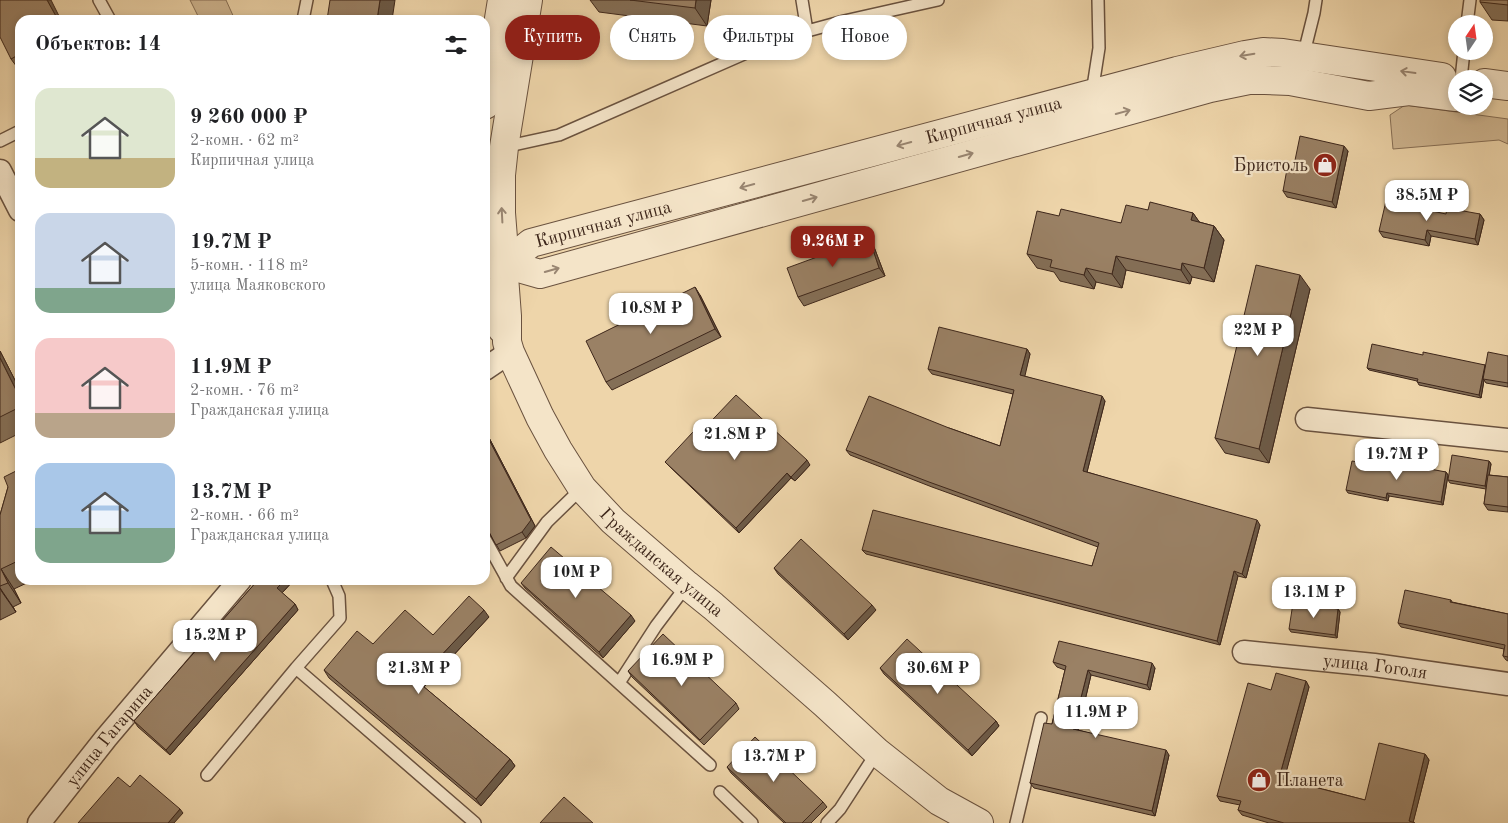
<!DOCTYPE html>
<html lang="ru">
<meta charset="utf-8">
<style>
body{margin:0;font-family:"Old Standard TT",serif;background:#f2f2f2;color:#202124;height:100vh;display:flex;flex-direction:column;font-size:19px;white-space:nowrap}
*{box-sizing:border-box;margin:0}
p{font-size:16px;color:#757577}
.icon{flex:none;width:28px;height:28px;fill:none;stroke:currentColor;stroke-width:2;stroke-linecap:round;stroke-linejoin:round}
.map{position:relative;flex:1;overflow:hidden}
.sheet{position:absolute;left:15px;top:15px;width:475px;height:570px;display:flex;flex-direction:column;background:#fff;border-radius:15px;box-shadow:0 2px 8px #0003}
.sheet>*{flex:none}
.banner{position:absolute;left:505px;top:15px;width:475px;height:45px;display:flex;gap:10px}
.needle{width:32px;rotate:13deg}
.tools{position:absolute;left:1448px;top:15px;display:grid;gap:10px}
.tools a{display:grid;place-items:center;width:45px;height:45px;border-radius:50%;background:#fff;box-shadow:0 2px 8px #0003;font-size:25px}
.price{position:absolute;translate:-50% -42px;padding:0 11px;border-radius:10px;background:#fff;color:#222;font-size:16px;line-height:32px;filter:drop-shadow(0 1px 2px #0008)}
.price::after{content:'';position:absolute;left:50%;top:30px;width:15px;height:11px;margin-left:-8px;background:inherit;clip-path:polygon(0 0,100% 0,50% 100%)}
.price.on{background:#8f2418;color:#fff}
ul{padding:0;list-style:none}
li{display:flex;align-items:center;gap:15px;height:125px;padding:0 20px}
li span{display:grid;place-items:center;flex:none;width:140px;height:100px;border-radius:15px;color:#555}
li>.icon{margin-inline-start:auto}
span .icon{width:60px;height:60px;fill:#fffc;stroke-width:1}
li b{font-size:21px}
h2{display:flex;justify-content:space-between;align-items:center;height:60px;padding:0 20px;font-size:21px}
.tag{padding:0 18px;border-radius:22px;background:#fff;box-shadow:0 2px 8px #0003;font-size:18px;line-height:45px}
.tag.on{background:#8f2418;color:#fff}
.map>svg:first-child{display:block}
</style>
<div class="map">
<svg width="1508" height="823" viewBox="0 0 1508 823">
<rect width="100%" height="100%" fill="#eed5aa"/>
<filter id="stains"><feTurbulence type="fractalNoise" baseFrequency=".004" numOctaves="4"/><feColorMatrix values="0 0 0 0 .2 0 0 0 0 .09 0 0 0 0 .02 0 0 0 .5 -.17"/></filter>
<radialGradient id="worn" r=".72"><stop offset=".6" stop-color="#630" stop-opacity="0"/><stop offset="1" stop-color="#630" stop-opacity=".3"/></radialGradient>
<path fill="#d0b792" stroke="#876f56" d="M190 0H226L235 20H200Z
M1405 105 1508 119V144L1499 140 1393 149 1390 115Z"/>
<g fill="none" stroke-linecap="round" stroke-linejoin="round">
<g stroke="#6a523f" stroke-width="14">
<path id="service" d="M99 0 110 20
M802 0 807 31
M303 20 307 0
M1467 24 1470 0
M1303 57 1314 13 1316 0
M1461 79 1464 51
M1092 93 1099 48 1098 0
M0 141 20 131
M504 147 559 135 778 39 844 21 938 0
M485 539 511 586 710 765
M506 578 547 522 582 488
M332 580 339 596 340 618 296 668 475 823
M619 683 656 626 687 585
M207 775 296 668
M720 792 752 823
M827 823 840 809 877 752
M1016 823 1041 718"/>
</g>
<g stroke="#6a523f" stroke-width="25">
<g id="minor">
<path d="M0 171 20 210"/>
<path d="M485 369 510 352"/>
<path d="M1307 419 1508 440"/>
<path id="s1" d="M1244 652 1374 665 1508 684"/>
<path id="s2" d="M39 823 106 738 240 580"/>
</g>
</g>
<g stroke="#6a523f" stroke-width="30">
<g id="tertiary">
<path id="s3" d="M528 0 504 147 501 175V213L505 264 504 276 507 316V342L510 352 540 417 558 450 582 488 613 521 687 585 713 606 825 704 877 752 939 801 979 823"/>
<path d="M1484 83 1508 86"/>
<path d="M485 105 502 0"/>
<path d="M485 264H505L540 274 1210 88 1249 80H1265L1290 81 1369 96 1409 91 1456 97"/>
<path id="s4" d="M505 264 531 243 1177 71 1245 55 1263 52 1283 53 1442 77"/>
<path d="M485 291 502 329"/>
</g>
</g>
<use href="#service" stroke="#f4e4c8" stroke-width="11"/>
<use href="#minor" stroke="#f4e4c8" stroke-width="22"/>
<use href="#tertiary" stroke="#f4e4c8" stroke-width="28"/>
</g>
<path fill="#846f57" stroke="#3e271b" d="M590 0H711L707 26 599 12Z
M1508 0V21L1492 20 1480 2Z
M20 20V71L11 59Z
M1348 151 1336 208 1287 197 1283 191 1293 170Z
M1148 210 1193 213 1199 222 1214 226 1224 240 1214 282 1192 277 1190 284 1126 270 1122 288 1096 282 1094 289 1060 281 1054 272 1037 268 1027 254 1059 216 1121 223Z
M1480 214 1484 220 1478 245 1431 236 1429 246 1383 237 1379 231Z
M869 238 874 247 885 276 804 306 798 297Z
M1310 289 1269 463 1225 453 1215 438Z
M700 295 721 337 612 390 606 382Z
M1027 349 1030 354 1024 376 1105 401 1087 472 1260 525 1246 578 1238 576 1220 645 866 554 862 550 1092 566 1098 547 932 487 850 455 846 450 949 428 1000 446 1013 394 932 374 928 369Z
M0 351 20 390V433L0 443Z
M1508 356V387L1486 383 1484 380 1481 398 1419 385 1417 381 1369 370 1367 368 1485 365 1486 366Z
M485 430 535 526 526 538 500 551 490 534 485 529Z
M1489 461 1491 464 1489 475 1508 477V512L1488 510 1484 504 1486 489 1450 483 1448 480Z
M665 462 810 465 795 481 791 478 739 533 669 466Z
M20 469V580H33L14 589 21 603 13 607 16 612 0 620V515L8 487Z
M1402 470 1446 472 1448 475 1443 505 1389 496 1388 501 1348 493 1346 490Z
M774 568 876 610 848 640 778 574Z
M258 580H294L282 593 295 604 298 610 170 755 138 727 134 721Z
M521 583 635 621 603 658 525 588Z
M1451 600 1452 602 1508 614V661L1506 660 1503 656 1504 649 1401 627 1398 623Z
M1338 609 1340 612 1337 638 1291 632 1289 629Z
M489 617 424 687 510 759 515 766 481 806 329 678 324 670 373 644 433 635Z
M1053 662 1155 668 1150 690 1091 675 1078 730 1169 755 1155 816 1034 788 1030 783 1052 724 1065 670 1057 667Z
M880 668 996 721 999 726 972 756 884 674Z
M628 671 736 703 739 709 704 745 632 677Z
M1306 681 1309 687 1284 779 1365 800 1425 754 1429 760 1413 822 1415 823H1269L1242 815 1238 810 1240 805 1220 801 1217 796 1271 690Z
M727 767 823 802 827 807 811 823H784L731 773Z"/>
<path fill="#6c5a47" stroke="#3e271b" d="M47 0H51L61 20H58Z
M380 0H395L392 20H377Z
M696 0H711L707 26 695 8Z
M1344 146 1348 151 1336 208 1332 202Z
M1193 213 1203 227 1191 220Z
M1480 214 1484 220 1478 245 1475 239Z
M1214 226 1224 240 1214 282 1204 268Z
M1427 230 1431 236 1429 246 1425 240Z
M869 238 874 247 885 276 879 268Z
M1116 256 1126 270 1122 288 1112 274Z
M1182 263 1192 277 1190 284 1181 270Z
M1086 268 1096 282 1094 289 1084 275Z
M1300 275 1310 289 1269 463 1259 449Z
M695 287 700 295 721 337 715 329Z
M1027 349 1030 354 1024 380 1020 375Z
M0 351 20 390V398L0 358Z
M1485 365 1487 368 1483 379 1484 380 1481 398 1479 395Z
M1102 396 1105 401 1086 476 1083 471Z
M485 430 535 526 526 538 522 532 485 432Z
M807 460 810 465 795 481 791 477Z
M1489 461 1491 464 1487 489 1485 486Z
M1446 472 1448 475 1443 505 1441 502Z
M787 473 791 478 739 533 736 528Z
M1387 493 1389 496 1388 501 1386 498Z
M1257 520 1260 525 1246 578 1242 574Z
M1 569 14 589 21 603 8 583Z
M1234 571 1238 576 1220 645 1217 641Z
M285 580H294L281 594 277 588Z
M0 588 13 607 16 612 2 592Z
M295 604 298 610 170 755 166 750Z
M872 605 876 610 848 640 844 634Z
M1338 609 1340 612 1337 638 1335 635Z
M484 610 489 617 422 689 417 681Z
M631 615 635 621 603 658 599 652Z
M1152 663 1155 668 1150 690 1147 685Z
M1088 670 1091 675 1077 734 1073 729Z
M1306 681 1309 687 1283 784 1279 778Z
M996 721 999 726 972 756 968 750Z
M1166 750 1169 755 1155 816 1152 811Z
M1425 754 1429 760 1413 823 1409 821Z
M510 759 515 766 481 806 476 799Z
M180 809 183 813 174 823H168Z"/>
<path fill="#9a8165" stroke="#3e271b" d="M0 0H47L58 20H20V54L11 59 0 37Z
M330 0H380L377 20H327Z
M630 0H696L695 8Z
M1480 0H1508V5L1480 2Z
M1300 136 1344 146 1332 202 1283 191 1287 169 1293 170Z
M1386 201 1446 214 1447 208 1480 214 1475 239 1427 230 1425 240 1379 231Z
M1150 202 1193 213 1191 220 1214 226 1204 268 1182 263 1181 270 1116 256 1112 274 1086 268 1084 275 1050 267 1052 260 1027 254 1037 211 1059 216 1061 209 1121 223 1126 205 1148 210Z
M869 238 879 268 798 297 787 268Z
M1256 265 1300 275 1259 449 1215 438Z
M695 287 715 329 606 382 586 341Z
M939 327 1027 349 1020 375 1102 396 1083 471 1257 520 1242 574 1234 571 1217 641 862 550 873 510 1092 566 1099 543 929 482 846 450 869 396 949 428 1000 446 1014 390 928 369Z
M1372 344 1423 355V352L1485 365 1479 395 1417 382 1418 379 1367 368Z
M1488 352 1508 356V383L1483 379Z
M0 358 20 398V407L0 417Z
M736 395 807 460 791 477 787 473 736 528 665 462 693 432 697 436Z
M485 432 531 520 522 532 496 545 488 530 485 528Z
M1452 455 1489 461 1485 486 1448 480Z
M1352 461 1402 470 1403 464 1446 472 1441 502 1387 493 1386 498 1346 490Z
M20 469V560L1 569 8 583 0 586V515L8 487 4 477Z
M1488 475 1508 477V507L1484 504Z
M801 539 872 605 844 634 774 568Z
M551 547 631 615 599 652 521 583Z
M258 580H285L277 588 295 604 166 750 134 721Z
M1405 590 1451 600 1450 602 1508 614V657L1503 656 1505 645 1398 623Z
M469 596 484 610 417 681 510 759 476 799 324 670 357 631 373 644 405 610 433 635Z
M1293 603 1338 609 1335 635 1289 629Z
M663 634 736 703 700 740 628 671Z
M907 639 996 721 968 750 880 668Z
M1059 641 1152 663 1147 685 1088 670 1073 729 1166 750 1152 811 1030 783 1044 723 1052 724 1066 666 1053 662Z
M1276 673 1306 681 1279 778 1365 800 1379 743 1425 754 1409 821 1415 823H1284L1238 810 1241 801 1217 796 1248 683 1271 690Z
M755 737 823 802 802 823H786L727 767Z
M140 775 180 809 168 823H78L118 777 130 787Z
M564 797 593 823H540Z"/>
<defs><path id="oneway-shaft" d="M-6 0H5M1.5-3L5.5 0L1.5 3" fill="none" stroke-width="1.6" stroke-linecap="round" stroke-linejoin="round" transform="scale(1.25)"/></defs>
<g stroke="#998672">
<use href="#oneway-shaft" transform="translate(1247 55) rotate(170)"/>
<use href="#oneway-shaft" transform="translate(1408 72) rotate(-172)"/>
<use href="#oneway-shaft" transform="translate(1123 112) rotate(-15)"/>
<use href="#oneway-shaft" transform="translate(904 144) rotate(165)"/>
<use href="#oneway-shaft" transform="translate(966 155) rotate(-16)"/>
<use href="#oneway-shaft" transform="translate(747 186) rotate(165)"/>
<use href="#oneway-shaft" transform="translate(810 199) rotate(-16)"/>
<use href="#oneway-shaft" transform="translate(502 215) rotate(-93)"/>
<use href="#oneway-shaft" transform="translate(552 270) rotate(-16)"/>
</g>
<defs>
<g id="shop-disc" transform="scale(1.25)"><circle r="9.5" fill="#8f2418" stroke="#f4e4c8"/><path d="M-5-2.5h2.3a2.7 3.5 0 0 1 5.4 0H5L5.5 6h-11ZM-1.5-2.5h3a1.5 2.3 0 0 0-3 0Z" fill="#fff"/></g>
</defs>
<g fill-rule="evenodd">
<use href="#shop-disc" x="1325" y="165"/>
<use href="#shop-disc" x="1259" y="780"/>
</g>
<g text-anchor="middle" stroke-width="4.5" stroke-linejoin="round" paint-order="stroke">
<g font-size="18" fill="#3e271b" stroke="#f4e4c8">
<text dy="6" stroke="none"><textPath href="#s4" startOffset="512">Кирпичная улица</textPath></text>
<text dy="6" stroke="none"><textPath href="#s4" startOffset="108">Кирпичная улица</textPath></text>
<text dy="6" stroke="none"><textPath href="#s3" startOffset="618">Гражданская улица</textPath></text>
<text dy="6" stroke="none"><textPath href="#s1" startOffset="132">улица Гоголя</textPath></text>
<text dy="6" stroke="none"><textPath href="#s2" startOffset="112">улица Гагарина</textPath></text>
</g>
<g font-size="18" fill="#3e271b" stroke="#f4e4c8" text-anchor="end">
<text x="1308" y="171">Бристоль</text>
<text x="1276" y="786" text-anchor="start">Планета</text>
</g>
</g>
<rect width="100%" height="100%" filter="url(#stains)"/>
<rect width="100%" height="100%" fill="url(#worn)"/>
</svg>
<div class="tools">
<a><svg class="needle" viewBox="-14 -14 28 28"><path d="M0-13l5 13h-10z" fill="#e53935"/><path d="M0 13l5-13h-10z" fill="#757577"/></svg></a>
<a><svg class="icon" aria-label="layers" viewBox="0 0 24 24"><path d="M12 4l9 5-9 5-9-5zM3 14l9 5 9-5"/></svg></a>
</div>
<b class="price" style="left:1427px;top:222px">38.5M ₽</b>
<b class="price on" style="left:833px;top:268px">9.26M ₽</b>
<b class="price" style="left:651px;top:335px">10.8M ₽</b>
<b class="price" style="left:1258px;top:357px">22M ₽</b>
<b class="price" style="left:735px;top:461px">21.8M ₽</b>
<b class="price" style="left:1397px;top:481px">19.7M ₽</b>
<b class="price" style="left:576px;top:599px">10M ₽</b>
<b class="price" style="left:1314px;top:619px">13.1M ₽</b>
<b class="price" style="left:215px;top:662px">15.2M ₽</b>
<b class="price" style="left:682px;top:687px">16.9M ₽</b>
<b class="price" style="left:419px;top:695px">21.3M ₽</b>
<b class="price" style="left:938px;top:695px">30.6M ₽</b>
<b class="price" style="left:1096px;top:739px">11.9M ₽</b>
<b class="price" style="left:774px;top:783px">13.7M ₽</b>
<div class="banner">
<a class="tag on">Купить</a>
<a class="tag">Снять</a>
<a class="tag">Фильтры</a>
<a class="tag">Новое</a>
</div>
<section class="sheet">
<h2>Объектов: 14<svg class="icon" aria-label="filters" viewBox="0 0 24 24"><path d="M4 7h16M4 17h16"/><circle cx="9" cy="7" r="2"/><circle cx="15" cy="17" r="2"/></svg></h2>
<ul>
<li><span style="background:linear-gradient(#dfe7d0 70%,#c2b280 0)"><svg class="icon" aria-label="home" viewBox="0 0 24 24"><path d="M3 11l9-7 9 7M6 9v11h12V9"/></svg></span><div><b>9 260 000 ₽</b><p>2-комн. · 62 m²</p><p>Кирпичная улица</p></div></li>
<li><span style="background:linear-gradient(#c9d6e8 75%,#7fa58c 0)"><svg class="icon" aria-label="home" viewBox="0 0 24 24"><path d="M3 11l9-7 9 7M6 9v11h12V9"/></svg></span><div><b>19.7M ₽</b><p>5-комн. · 118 m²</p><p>улица Маяковского</p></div></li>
<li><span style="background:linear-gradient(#f6c9c9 75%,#b9a48a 0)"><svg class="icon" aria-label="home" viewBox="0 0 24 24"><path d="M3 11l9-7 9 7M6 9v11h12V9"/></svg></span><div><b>11.9M ₽</b><p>2-комн. · 76 m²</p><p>Гражданская улица</p></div></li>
<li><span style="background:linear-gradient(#a9c7e8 65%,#7fa58c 0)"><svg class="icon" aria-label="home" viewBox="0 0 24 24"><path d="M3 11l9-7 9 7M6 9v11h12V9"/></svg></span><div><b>13.7M ₽</b><p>2-комн. · 66 m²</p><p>Гражданская улица</p></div></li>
</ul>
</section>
</div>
